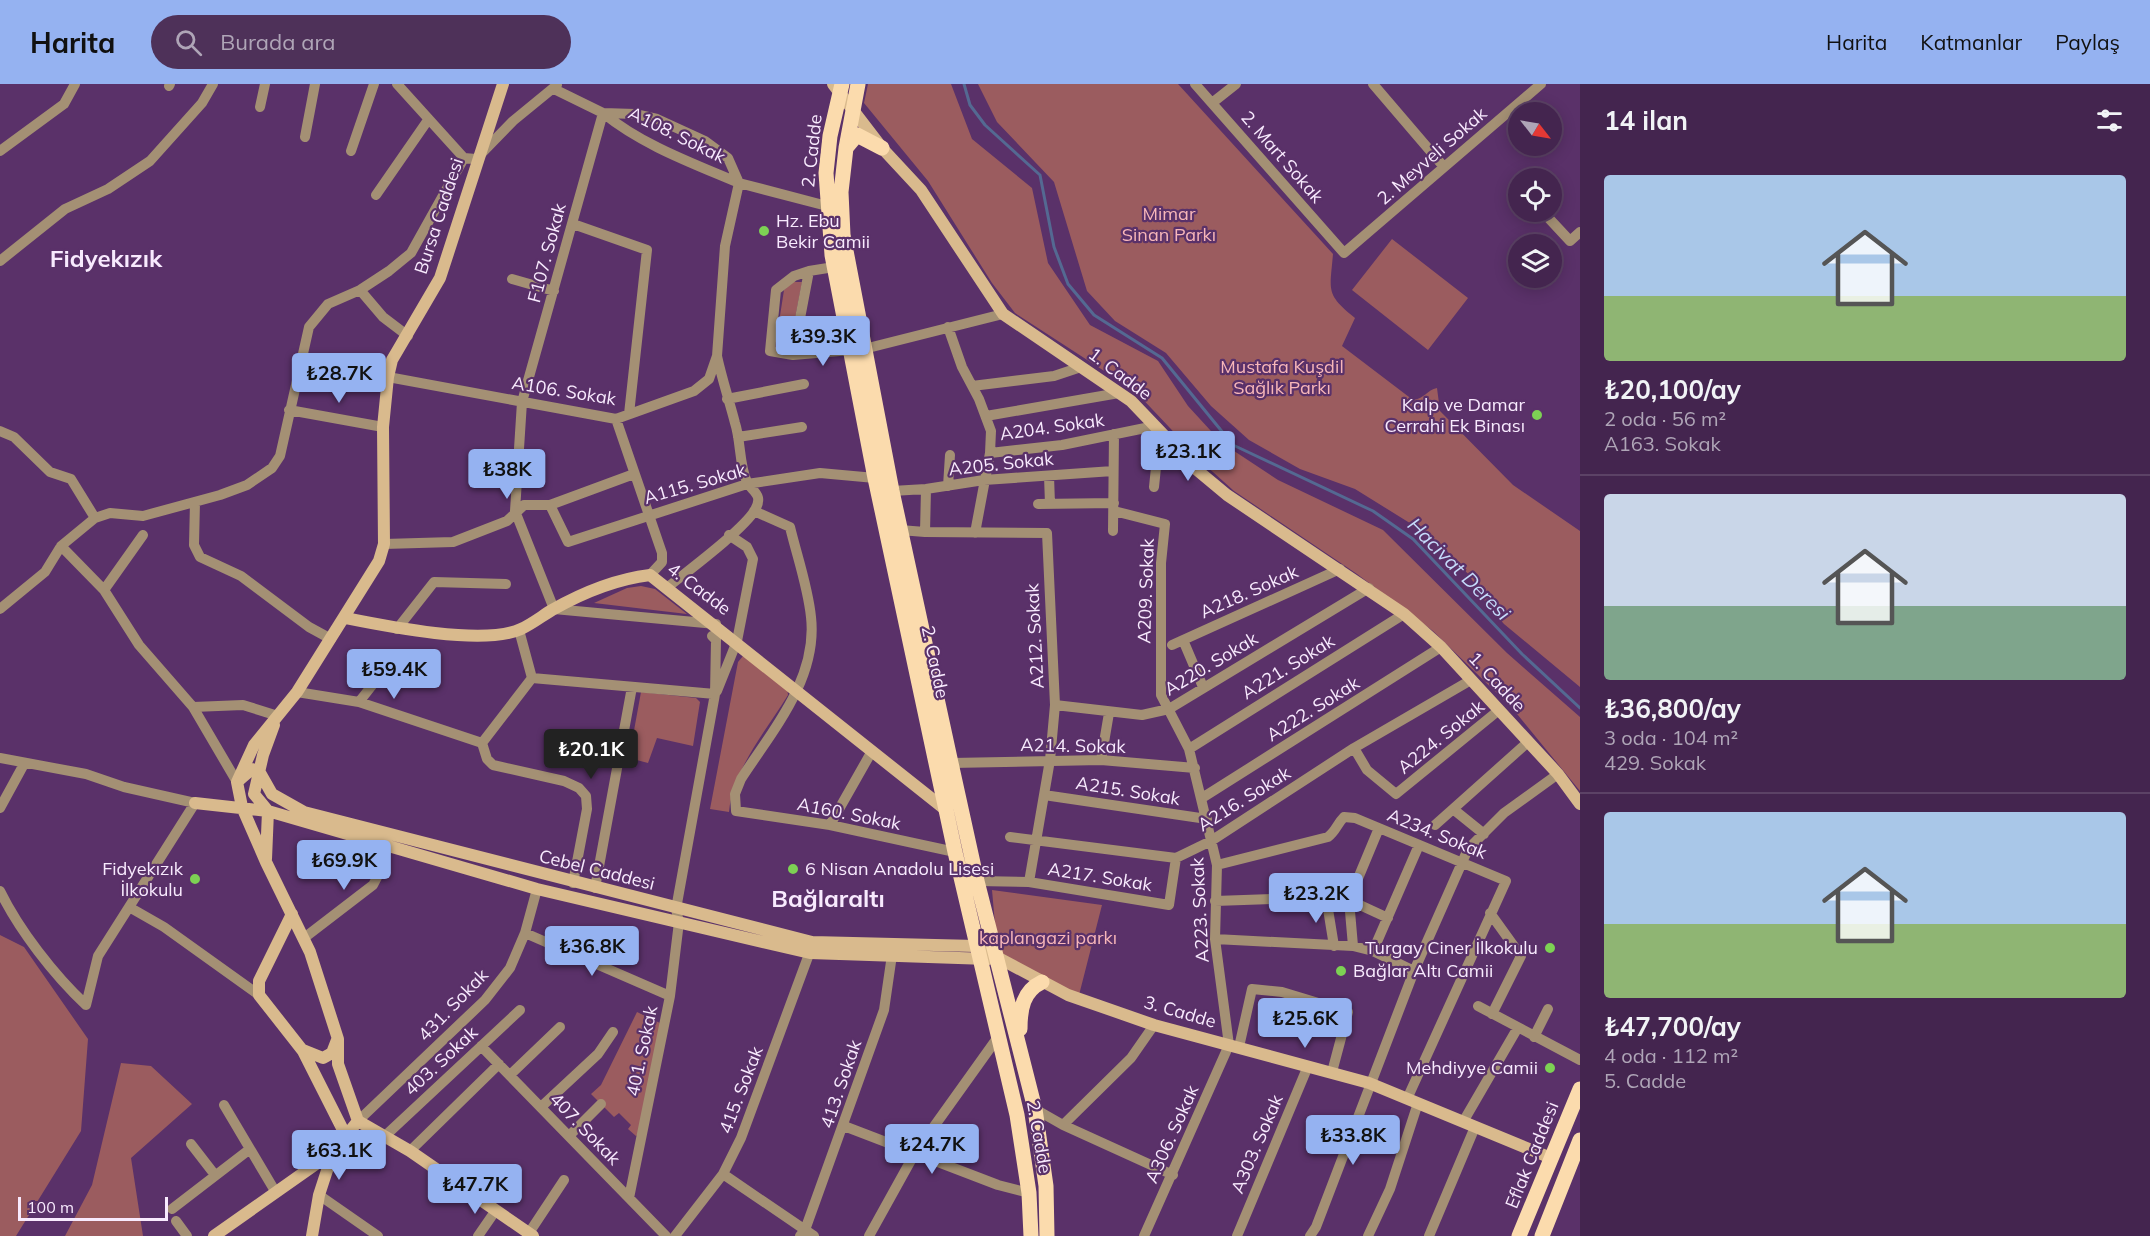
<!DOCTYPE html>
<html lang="tr">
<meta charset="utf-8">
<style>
body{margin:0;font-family:Mulish,sans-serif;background:#4e3159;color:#f1f3f6;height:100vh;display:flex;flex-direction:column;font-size:22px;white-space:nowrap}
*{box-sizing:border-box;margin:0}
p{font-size:20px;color:#afa5b7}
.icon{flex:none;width:33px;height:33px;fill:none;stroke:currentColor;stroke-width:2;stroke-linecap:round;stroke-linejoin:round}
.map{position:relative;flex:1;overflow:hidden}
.sheet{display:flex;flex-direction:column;background:#44254f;width:570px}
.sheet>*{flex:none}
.needle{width:39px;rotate:121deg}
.tools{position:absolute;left:1508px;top:18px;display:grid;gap:12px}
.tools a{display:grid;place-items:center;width:54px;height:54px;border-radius:50%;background:#44254f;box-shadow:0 3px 15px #0003,0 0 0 2px #5c4266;font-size:30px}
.scale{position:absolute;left:18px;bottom:15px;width:150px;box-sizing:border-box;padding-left:6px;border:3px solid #f8eafe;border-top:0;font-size:16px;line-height:21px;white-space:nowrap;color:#f8eafe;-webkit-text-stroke:4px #5a3169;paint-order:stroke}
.price{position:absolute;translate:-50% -51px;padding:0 14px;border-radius:6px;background:#95b2f1;color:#111;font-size:20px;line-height:39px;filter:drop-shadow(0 2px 3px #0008)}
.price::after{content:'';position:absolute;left:50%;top:36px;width:18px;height:14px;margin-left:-9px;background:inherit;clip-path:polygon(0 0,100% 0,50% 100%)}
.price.on{background:#222;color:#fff}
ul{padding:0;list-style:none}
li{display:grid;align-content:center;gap:12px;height:318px;padding:0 24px}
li+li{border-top:2px solid #5c4266}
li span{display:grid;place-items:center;height:186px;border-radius:6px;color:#555}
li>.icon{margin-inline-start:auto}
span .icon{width:108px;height:108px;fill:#fffc;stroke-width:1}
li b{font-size:26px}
h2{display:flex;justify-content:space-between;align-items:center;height:72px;padding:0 24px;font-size:26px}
header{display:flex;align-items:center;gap:36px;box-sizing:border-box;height:84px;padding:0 30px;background:#95b2f1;color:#111}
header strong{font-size:28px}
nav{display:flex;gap:33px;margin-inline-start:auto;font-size:21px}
.search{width:420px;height:54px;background:#4e3159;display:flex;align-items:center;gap:15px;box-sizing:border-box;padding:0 21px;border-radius:33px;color:#afa5b7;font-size:22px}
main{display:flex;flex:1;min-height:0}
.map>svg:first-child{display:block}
</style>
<header>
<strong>Harita</strong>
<div class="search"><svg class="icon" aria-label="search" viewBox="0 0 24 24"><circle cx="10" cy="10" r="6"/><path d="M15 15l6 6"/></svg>Burada ara</div>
<nav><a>Harita</a><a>Katmanlar</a><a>Paylaş</a></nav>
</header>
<main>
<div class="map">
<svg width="1580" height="1152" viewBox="0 0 1580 1152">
<rect width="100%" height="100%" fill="#5a3169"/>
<path fill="#9b5c5f" d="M868 0H951L972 55 1032 104 1048 179 1090 241 1158 277 1188 322 1222 359 1278 396 1383 446 1507 569 1580 633V707L1513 625 1433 547 1357 490 1234 407 1203 379 1135 307 1015 229 992 199 928 97 864 19Z
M978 0H1178L1333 170C1330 207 1325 210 1355 234L1342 262 1413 316C1424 315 1427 306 1437 304L1440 327 1513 401 1580 447V603L1504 540 1488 522 1469 491 1447 467 1413 441 1355 405 1300 385 1249 356 1211 322 1166 269 1115 237 1087 207 1054 98 997 38Z
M1392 155 1468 214 1428 266 1352 206Z
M793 198H802L789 265 775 264 784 206Z
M641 502 655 505 687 530 594 519 627 504Z
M743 572 787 603 788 611C766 647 733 685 729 728L710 725 738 578Z
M641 608 696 614 700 618 693 662 657 654 648 679 629 674Z
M992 806 1102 821 1078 915 998 874Z
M0 851 24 863 88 955 81 1047 16 1152H0Z
M637 928 660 939 639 1050 636 1052 628 1045 631 1041 619 1029 614 1033 591 1010 601 1001Z
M121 979 151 982 192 1020 131 1074 143 1152H65L92 1101Z"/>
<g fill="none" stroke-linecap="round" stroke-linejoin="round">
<path stroke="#546992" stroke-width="3" d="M964 0 970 21 985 41 1040 91 1054 163 1068 200 1094 231 1162 274 1233 361 1373 427 1413 455 1522 570 1580 624"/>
<path stroke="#a49074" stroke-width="10" d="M397 0 464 74 476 75 513 37 557 1
M1195 0 1344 169 1541 0
M1373 0 1444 83
M169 2 170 0
M554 5 603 29 635 30 657 35 705 57 728 74 739 99 827 122
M1212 19 1236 0
M260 23 265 0
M305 53 315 0
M0 67 64 20 75 0
M351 67 374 0
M376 111 428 36
M1543 128 1570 157 1580 148
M573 140 647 166 629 330
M0 177 65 125 108 105 150 77 202 19 213 0
M809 187 794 192 776 206 770 267 793 271 851 266
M512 195 554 207
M360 206 383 233 408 252
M948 243 962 283 979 315 991 347 990 369 975 449
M864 265 1003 230
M793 271 809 187 834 183
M388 293 616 335 694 307 709 295 717 272 725 162 739 99C692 79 642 61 603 29L522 318 515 427 554 525 716 540V556
M972 302 1054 292 1081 283
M727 315 804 300
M289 326 383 343
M986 332 1119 309
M616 335 662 469V478L650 491
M0 347 14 353 50 388 71 395 95 434
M738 353 802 343
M990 369 1062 361 1155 342
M1049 392 1050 420
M948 402 950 371
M1154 403 1158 364 1163 350
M892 407 926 405 984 396 1113 387
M195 418 194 461 200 473 241 492 309 543 331 555
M1038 420 1114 419
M550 421 568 458 747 400 820 389 875 394
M754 427 790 443C797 472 808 503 811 533 818 595 772 647 741 695L735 710 736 727 830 741 955 768
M1114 427 1165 440 1161 479V611L1189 665 1217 781 1215 855 1229 961 1144 1152
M900 446 925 448 1047 449 1055 621 1050 676 1029 798
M1113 447 1114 350
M925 448 926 405
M384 460 453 458 507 437 524 421H550L634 390
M61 462 104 506 139 561 193 623 237 698
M668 503C689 486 743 446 755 426 764 410 752 408 747 398 739 381 741 357 735 339 729 316 722 295 717 272
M104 506 143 451
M0 525 45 488 61 462 95 434 110 429 143 432 220 411 247 401 272 384 280 372 309 243 328 220 360 206 389 187 411 169 464 74
M397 545 434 498 506 500
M1183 556 1203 603
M1172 561 1340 485
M532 594 715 610
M717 607 737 557 753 475 747 463 729 451
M297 608 359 618 482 659
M359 618 381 590
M1055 621 1142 631 1169 625 1369 504
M193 623 243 621 278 632
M482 659 487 675 493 681 564 697 579 704 586 712 587 725 573 799
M482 659 532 594 519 546
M1354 664 1367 686 1396 710 1499 626
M1189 665 1404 530
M0 674 86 690 124 703 195 719 98 872 86 921C54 891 19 846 0 807
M1101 676 1109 629
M951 679 1101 676 1195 684
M1044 711 1207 735
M1202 714 1441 563
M0 724 24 680
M830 741 872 667
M1435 741 1453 725
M1484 750 1453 725 1528 658
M1010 753 1176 774 1211 757 1354 664 1471 596
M1217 781 1328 753C1336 747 1337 740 1344 733L1355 734 1506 797 1407 1015
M977 797 1029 798 1169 821 1176 774
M595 804 632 603
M1349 816 1388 834
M1215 817 1326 813 1334 862
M129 823 164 843 259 911
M1490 829 1521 872 1492 930
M525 849 670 912
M304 854 373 801 383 782 387 762
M1215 855 1353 862 1373 867 1414 887
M1353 862 1349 816 1379 744
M1373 867 1419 761
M1478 922 1580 976
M1534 953 1548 925
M481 962 666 1152
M1239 963 1252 905 1282 908 1348 928 1332 988
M510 991 560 943
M224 1021 275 1107
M541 1023 598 970 613 948
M1035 1025 1063 1041 1173 1091
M358 1037 485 916 510 884 525 849 537 805
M1463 1038 1517 945
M1063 1041 1131 974 1154 941
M844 1042 998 1101 1029 1109
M385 1052 520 926
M569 1052 601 1020
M191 1060 215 1091
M410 1067 499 980
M723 1090 814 1152
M319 1111 378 1152
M629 1114 670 912 679 838 676 825 715 610 716 556 712 552
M172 1125 250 1065
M176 1137 187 1152
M478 1152 496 1126
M527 1152 564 1096
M675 1152 723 1090 741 1054 812 862
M800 1152 805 1146 884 926 893 864
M869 1152 915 1069 998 953
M1237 1152 1308 982
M1310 1152 1316 1143 1414 887 1468 765 1504 729 1558 690
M1368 1152 1390 1105 1418 1019
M1429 1152 1475 1043"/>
<path stroke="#d9ba8d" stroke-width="12" d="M833 0 882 64 921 106 1003 230 1131 317 1197 386 1227 411 1404 530 1441 563 1558 690 1580 720
M345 534C385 542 484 562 521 545 532 540 542 532 552 526 582 509 617 495 650 491L946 726
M237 698 252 685 259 687 272 710 304 728 812 858 976 862 1068 911 1154 941 1369 999 1551 1074
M195 719 268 727 537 805 810 869 988 875
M266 775 268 727 254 710 263 671 274 641
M292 830 259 897V911L303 967 346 1052
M303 966 323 974 332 969 337 956
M358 1037 338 980V955L310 868 266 778 242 723 237 698 254 661 297 608 379 477 384 460 383 343 388 293 392 276 440 194 503 0
M358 1037 410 1067 533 1152
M214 1152 333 1068
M312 1152 319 1111 333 1068 358 1037"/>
<path stroke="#fbdbad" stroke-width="15" d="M842 0 830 52 826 89 832 171 875 394 955 768 1017 1031 1029 1109 1031 1152
M858 0 846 64 841 108 843 151 892 407 951 679 977 797 1035 1025 1046 1102 1047 1152
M846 64 857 51 882 64
M1020 945C1020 925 1023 907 1042 898
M1519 1152 1580 1005
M1542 1152 1580 1056"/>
</g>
<g fill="#7dd154" stroke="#5a3169" stroke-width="2">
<circle cx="764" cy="147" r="6"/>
<circle cx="1537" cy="331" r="6"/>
<circle cx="793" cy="785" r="6"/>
<circle cx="195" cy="795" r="6"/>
<circle cx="1550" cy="864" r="6"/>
<circle cx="1341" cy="887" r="6"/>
<circle cx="1550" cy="984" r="6"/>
</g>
<g text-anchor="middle" stroke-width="4.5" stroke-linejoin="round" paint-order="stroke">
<g font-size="18" fill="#f8eafe" stroke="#5a3169">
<text transform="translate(677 51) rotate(26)" y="6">A108. Sokak</text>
<text transform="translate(812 67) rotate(-84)" y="6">2. Cadde</text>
<text transform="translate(1432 72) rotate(-41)" y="6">2. Meyveli Sokak</text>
<text transform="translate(1282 73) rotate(49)" y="6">2. Mart Sokak</text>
<text transform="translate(439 132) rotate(-72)" y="6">Bursa Caddesi</text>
<text transform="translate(547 169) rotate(-75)" y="6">F107. Sokak</text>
<text transform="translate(1120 290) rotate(37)" y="6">1. Cadde</text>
<text transform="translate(564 307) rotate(9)" y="6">A106. Sokak</text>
<text transform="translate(1052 343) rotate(-8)" y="6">A204. Sokak</text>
<text transform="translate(1001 380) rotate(-6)" y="6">A205. Sokak</text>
<text transform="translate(695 400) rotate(-16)" y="6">A115. Sokak</text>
<text transform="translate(699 505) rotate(37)" y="6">4. Cadde</text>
<text transform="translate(1146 507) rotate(-88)" y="6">A209. Sokak</text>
<text transform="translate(1249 508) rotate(-24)" y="6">A218. Sokak</text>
<text transform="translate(1035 552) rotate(-93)" y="6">A212. Sokak</text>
<text transform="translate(935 578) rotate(78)" y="6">2. Cadde</text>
<text transform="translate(1211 580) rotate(-31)" y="6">A220. Sokak</text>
<text transform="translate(1288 583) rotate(-32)" y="6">A221. Sokak</text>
<text transform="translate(1497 598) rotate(47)" y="6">1. Cadde</text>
<text transform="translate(1313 625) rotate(-32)" y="6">A222. Sokak</text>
<text transform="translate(1441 653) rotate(-39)" y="6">A224. Sokak</text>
<text transform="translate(1073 662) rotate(1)" y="6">A214. Sokak</text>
<text transform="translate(1128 707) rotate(9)" y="6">A215. Sokak</text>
<text transform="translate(1244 715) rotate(-32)" y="6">A216. Sokak</text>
<text transform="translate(849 730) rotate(11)" y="6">A160. Sokak</text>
<text transform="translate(1437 750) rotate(22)" y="6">A234. Sokak</text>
<text transform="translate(597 786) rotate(14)" y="6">Cebel Caddesi</text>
<text transform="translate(1100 793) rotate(9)" y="6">A217. Sokak</text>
<text transform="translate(1200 826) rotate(-93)" y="6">A223. Sokak</text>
<text transform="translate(453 921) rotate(-46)" y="6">431. Sokak</text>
<text transform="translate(1180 928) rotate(16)" y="6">3. Cadde</text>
<text transform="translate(642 967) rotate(-78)" y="6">401. Sokak</text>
<text transform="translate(441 977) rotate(-43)" y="6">403. Sokak</text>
<text transform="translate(841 1000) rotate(-71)" y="6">413. Sokak</text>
<text transform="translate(741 1006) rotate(-69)" y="6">415. Sokak</text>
<text transform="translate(585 1045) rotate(46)" y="6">407. Sokak</text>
<text transform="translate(1172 1050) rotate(-66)" y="6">A306. Sokak</text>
<text transform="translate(1039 1053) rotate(80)" y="6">2. Cadde</text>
<text transform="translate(1257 1060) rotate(-67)" y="6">A303. Sokak</text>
<text transform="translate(1532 1071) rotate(-68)" y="6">Eflak Caddesi</text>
</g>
<g font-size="18" fill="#f8b7b9" stroke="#5a3169">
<text x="1169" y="136">Mimar<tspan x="1169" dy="21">Sinan Parkı</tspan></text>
<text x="1282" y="289">Mustafa Kuşdil<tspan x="1282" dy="21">Sağlık Parkı</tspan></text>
<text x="1048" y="860">kaplangazi parkı</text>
</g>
<g font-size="18" fill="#f8eafe" stroke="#5a3169" text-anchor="end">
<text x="776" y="143" text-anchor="start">Hz. Ebu<tspan x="776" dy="21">Bekir Camii</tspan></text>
<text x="1525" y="327">Kalp ve Damar<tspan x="1525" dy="21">Cerrahi Ek Binası</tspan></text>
<text x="183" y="791">Fidyekızık<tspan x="183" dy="21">İlkokulu</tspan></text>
<text x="805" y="791" text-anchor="start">6 Nisan Anadolu Lisesi</text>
<text x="1538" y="870">Turgay Ciner İlkokulu</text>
<text x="1353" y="893" text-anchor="start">Bağlar Altı Camii</text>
<text x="1538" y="990">Mehdiyye Camii</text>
</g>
<g font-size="20" font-style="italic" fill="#c5dbfb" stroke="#5a3169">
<text transform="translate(1459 485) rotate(45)" y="7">Hacivat Deresi</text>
</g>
<g font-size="24" font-weight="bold" fill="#f8eafe" stroke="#5a3169">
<text x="106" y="183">Fidyekızık</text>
<text x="828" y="823">Bağlaraltı</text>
</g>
</g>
</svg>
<div class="tools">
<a><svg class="needle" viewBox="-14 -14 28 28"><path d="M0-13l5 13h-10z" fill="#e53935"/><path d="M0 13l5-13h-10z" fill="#afa5b7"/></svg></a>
<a><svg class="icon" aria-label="locate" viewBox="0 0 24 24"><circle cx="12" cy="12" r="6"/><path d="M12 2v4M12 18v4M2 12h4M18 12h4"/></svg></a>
<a><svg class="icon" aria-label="layers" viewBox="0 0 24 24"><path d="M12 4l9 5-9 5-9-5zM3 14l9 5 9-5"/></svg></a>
</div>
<div class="scale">100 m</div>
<b class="price" style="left:823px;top:283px">₺39.3K</b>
<b class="price" style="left:339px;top:320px">₺28.7K</b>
<b class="price" style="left:1188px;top:398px">₺23.1K</b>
<b class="price" style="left:507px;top:416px">₺38K</b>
<b class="price" style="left:394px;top:616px">₺59.4K</b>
<b class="price on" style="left:591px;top:696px">₺20.1K</b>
<b class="price" style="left:344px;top:807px">₺69.9K</b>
<b class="price" style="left:1316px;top:840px">₺23.2K</b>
<b class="price" style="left:592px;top:893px">₺36.8K</b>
<b class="price" style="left:1305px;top:965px">₺25.6K</b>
<b class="price" style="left:1353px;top:1082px">₺33.8K</b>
<b class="price" style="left:932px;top:1091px">₺24.7K</b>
<b class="price" style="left:339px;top:1097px">₺63.1K</b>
<b class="price" style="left:475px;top:1131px">₺47.7K</b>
</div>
<section class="sheet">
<h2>14 ilan<svg class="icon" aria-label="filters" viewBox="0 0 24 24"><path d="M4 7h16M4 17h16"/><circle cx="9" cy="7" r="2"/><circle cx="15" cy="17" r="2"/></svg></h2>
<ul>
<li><span style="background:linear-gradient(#a9c7e8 65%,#8fb573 0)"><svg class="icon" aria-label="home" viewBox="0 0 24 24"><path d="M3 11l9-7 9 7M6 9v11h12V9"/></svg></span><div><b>₺20,100/ay</b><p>2 oda · 56 m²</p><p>A163. Sokak</p></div></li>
<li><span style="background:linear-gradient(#c9d6e8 60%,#7fa58c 0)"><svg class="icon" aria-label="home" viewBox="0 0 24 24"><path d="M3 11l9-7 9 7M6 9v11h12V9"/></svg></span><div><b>₺36,800/ay</b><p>3 oda · 104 m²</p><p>429. Sokak</p></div></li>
<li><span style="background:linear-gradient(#a9c7e8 60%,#8fb573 0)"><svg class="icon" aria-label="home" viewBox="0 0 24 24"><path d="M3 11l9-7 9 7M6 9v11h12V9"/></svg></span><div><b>₺47,700/ay</b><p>4 oda · 112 m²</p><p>5. Cadde</p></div></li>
</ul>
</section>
</main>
